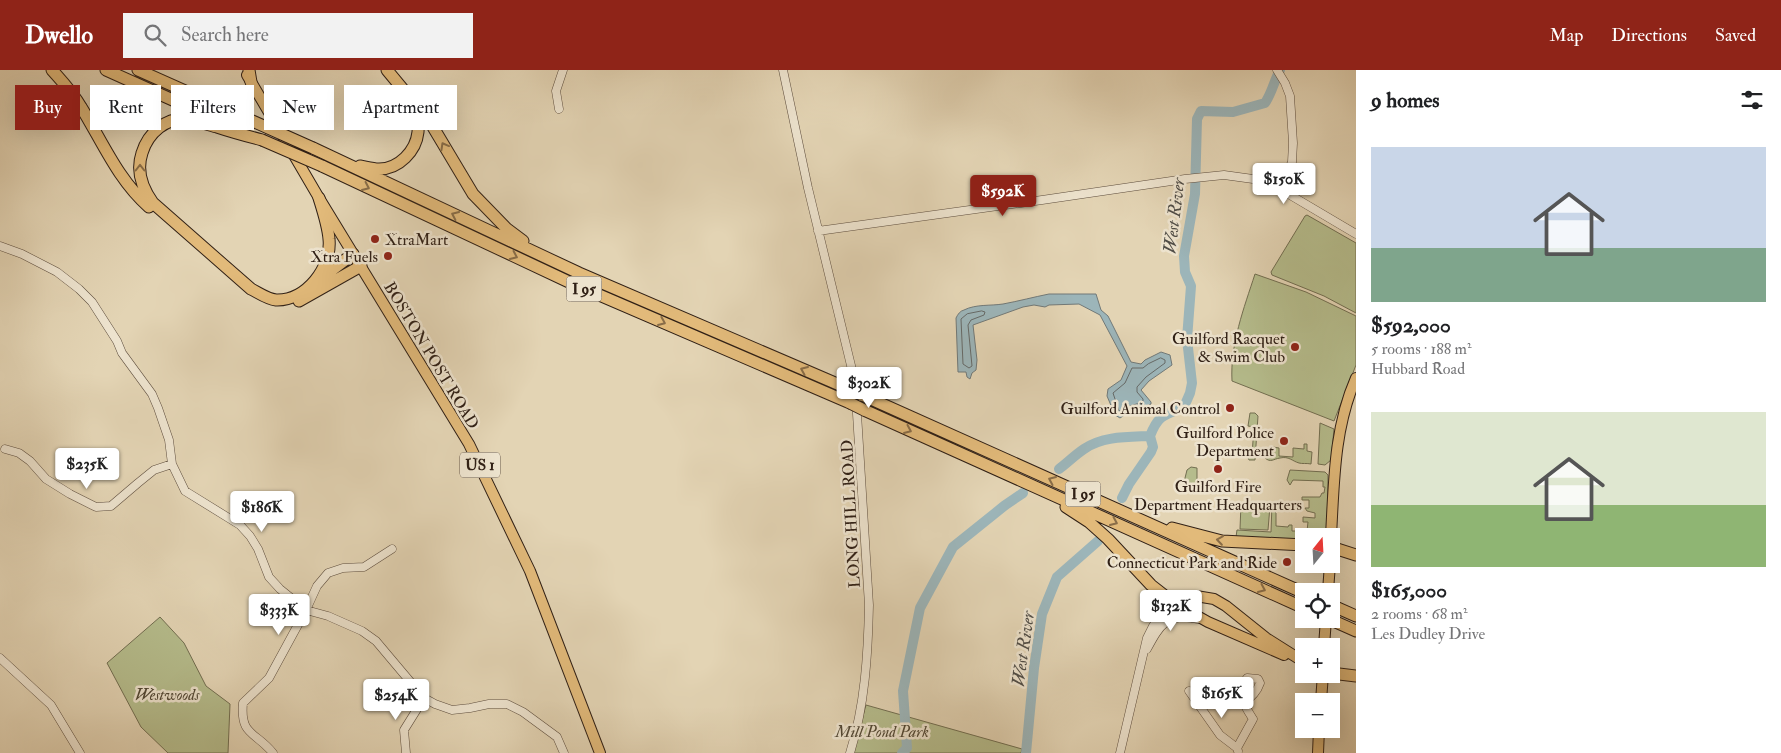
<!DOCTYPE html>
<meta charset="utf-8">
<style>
body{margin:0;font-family:"IM FELL Double Pica",serif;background:#f2f2f2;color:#202124;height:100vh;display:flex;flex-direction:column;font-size:19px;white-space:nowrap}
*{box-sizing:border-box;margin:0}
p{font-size:16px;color:#757577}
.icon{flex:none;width:28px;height:28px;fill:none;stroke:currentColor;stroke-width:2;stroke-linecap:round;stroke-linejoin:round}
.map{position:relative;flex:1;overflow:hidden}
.sheet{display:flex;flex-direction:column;background:#fff;width:425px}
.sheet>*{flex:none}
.banner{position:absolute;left:15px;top:15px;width:475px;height:45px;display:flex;gap:10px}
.needle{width:32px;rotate:18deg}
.tools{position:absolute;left:1295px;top:458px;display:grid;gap:10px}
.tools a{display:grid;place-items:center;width:45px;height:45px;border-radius:0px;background:#fff;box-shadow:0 5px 20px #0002;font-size:25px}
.price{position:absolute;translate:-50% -42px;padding:0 11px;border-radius:5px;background:#fff;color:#222;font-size:16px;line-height:32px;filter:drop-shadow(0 1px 2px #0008)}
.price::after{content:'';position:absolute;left:50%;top:30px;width:15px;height:11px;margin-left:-8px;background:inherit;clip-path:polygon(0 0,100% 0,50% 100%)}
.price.on{background:#8f2418;color:#fff}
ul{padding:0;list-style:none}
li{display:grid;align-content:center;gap:10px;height:265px;padding:0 15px}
li span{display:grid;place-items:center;height:155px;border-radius:0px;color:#555}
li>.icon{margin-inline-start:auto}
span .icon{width:90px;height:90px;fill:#fffc;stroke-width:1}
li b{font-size:21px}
h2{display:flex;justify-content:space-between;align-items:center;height:60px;padding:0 15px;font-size:21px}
.pill{padding:0 18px;border-radius:0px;background:#fff;box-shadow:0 5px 20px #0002;font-size:18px;line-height:45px}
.pill.on{background:#8f2418;color:#fff}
header{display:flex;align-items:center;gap:30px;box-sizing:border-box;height:70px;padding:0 25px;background:#8f2418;color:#fff}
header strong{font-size:24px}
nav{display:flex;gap:28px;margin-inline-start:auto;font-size:18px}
.search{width:350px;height:45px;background:#f2f2f2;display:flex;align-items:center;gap:12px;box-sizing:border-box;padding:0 18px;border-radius:0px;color:#757577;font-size:19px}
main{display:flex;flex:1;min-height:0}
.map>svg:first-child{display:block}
</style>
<header>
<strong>Dwello</strong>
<div class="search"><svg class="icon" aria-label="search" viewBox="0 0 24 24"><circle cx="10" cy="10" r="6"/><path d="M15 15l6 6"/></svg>Search here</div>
<nav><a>Map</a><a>Directions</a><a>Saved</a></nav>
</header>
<main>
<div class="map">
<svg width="1356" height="683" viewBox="0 0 1356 683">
<rect width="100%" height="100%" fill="#e3d4b4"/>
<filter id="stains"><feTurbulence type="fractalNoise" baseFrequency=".004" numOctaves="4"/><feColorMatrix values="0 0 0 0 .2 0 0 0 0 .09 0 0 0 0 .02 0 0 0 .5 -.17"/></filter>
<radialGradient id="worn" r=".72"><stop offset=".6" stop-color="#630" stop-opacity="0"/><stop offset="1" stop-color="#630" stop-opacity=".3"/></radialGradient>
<path fill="#b5bc8c" stroke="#726e51" d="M1307 145 1356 173V243L1324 226 1272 205 1271 202 1305 146Z
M1255 204 1306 222 1356 246V295L1334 351 1232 311C1230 274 1244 238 1255 204Z
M1250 343H1255L1258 346 1255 390H1249L1247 385H1252L1254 357 1248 356Z
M1320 353 1334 359 1331 390 1325 395 1318 394Z
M1304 374H1307V381L1312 382 1311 394C1307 393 1302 394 1299 393 1292 391 1289 386 1280 388 1273 389 1271 393 1265 388V382L1272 383 1273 377 1279 378V386L1293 387V378L1304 379Z
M1191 397 1197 398V420L1186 419 1183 416 1187 400Z
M1290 400 1325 402 1328 405 1327 466H1304V472L1236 467 1237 460 1271 462 1272 434H1275V442L1276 443V456L1288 457 1289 455H1292V461H1307L1308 452H1303V447L1315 448V443L1307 441 1305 438H1309V430H1302V427H1320L1322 423H1324L1325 417H1323V411L1293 410 1290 415 1287 410Z
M1241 434 1270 436 1268 460 1240 459Z
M160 547 184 573 206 616 230 634 228 683H168L141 657 107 593Z
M866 635 1022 679 1021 683H853Z"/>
<path fill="#9cb5b9" stroke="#717978" d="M1049 224H1096L1101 240 1108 246 1131 292 1141 294 1145 290 1161 282 1170 285 1172 295 1149 311 1141 320 1151 332V334L1129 342 1120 348 1115 345 1107 326 1108 319 1121 310 1127 296 1100 245 1079 234 1049 235 1045 237 1034 235 1023 237 973 255 977 290 976 300 972 303 970 309 967 307 966 302H958L956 248C958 244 960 241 964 240 976 234 990 236 1003 234 1019 231 1034 227 1049 224Z"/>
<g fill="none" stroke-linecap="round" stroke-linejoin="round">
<path stroke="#666a68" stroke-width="1" d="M982 241 985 242 984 245 971 250 968 255 972 296 969 298 963 294 961 249 967 244Z
M1161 288 1165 290V293L1146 307 1137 317V322L1143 329V332L1127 337 1121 341H1119L1113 323 1125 313 1132 298H1143L1148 294Z"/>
<path stroke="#9cb5b9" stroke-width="10" d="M1150 366C1158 345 1164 345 1184 337L1190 323 1192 313 1187 269 1191 216 1185 202 1184 186 1195 124 1197 49 1201 41 1233 42 1265 33C1272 23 1274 11 1280 0
M1059 399C1067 393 1075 385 1084 379 1103 366 1128 367 1150 366
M1122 428 1129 414 1151 382 1153 377 1150 366
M902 683 907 678 903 621 920 538 953 477 1004 436 1023 423
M1026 683 1034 598 1042 544 1057 507 1098 471"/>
<g stroke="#5d4d3e" stroke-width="9">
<path id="minor" d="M783 0 808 118 855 312 869 535C868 584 865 635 850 683
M1277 0 1285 13 1290 26 1293 73 1292 92 1280 119
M559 39 556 21 563 0
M818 161 1042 130 1185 109 1224 105 1253 109 1280 119 1356 164
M0 176 22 184 57 202 79 219 92 232 117 271 122 283 152 324 158 338 169 370 172 394 185 421 240 455 250 466 258 479 269 507 280 519 306 540 328 546 362 561 376 571 424 628 435 634 452 640 470 638 489 634H507L523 642 557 667 564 683
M5 379 19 383 30 391 46 409 70 424 96 437 111 436 138 413 154 400 172 394
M1147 579C1160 555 1167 542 1198 549
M0 588 51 635 80 683
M1189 621 1220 665 1237 678 1238 681
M1237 678 1253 649C1244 635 1236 624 1247 608L1258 609 1260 613C1257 622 1251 628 1243 633
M273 683C255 661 240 666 243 633L269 608 306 540 317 516 328 503 343 498 364 497 392 479
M406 683 404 660 424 628
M1120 683 1147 568 1153 556 1174 533"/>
</g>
<g stroke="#302016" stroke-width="12">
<path id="major" d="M247 5 319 128 469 374 530 501 600 683
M1331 466C1334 412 1334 358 1356 308
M1328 521 1330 494
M1174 533 1196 526 1214 529 1226 536 1266 568 1304 592
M1174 533 1208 552 1284 585
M1324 576 1326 549
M1321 631 1323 604
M1318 683 1319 659"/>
</g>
<g stroke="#302016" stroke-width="13">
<path id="highway" d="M52 0C63 12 73 23 81 37 102 71 118 110 149 137
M106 0 226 54
M138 0 248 49
M249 0 251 12
M387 0 430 52 473 124 507 159 523 171
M262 70C247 66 232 62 217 57 208 55 198 51 188 49 166 47 148 63 142 83 136 101 142 118 153 133L251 219C259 223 267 229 276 230 306 231 332 198 329 169 328 156 323 141 319 128
M313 78 579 203 849 319
M322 96 569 212 850 333
M360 96C366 97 373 99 379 99 399 99 416 81 418 62 419 52 413 42 408 34
M317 211 353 184
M299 231 361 196
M862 325 1304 523
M864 340 1304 538
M1066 437 1089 452 1108 469 1151 515 1174 533
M1172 458 1222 471 1304 475
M1331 477 1356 485
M1331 535 1356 546
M1329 549 1356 561
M1331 603 1356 606"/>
</g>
<use href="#minor" stroke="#ede3ce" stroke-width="8"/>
<use href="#major" stroke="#e2ba7a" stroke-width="10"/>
<use href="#highway" stroke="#e2ba7a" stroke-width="11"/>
<g stroke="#302016" stroke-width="13" stroke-linecap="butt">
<path id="highway-bridge" d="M248 49 313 78
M262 70 322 96
M849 319 862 325
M850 333 864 340"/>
</g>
<use href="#highway-bridge" stroke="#e2ba7a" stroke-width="11"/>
</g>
<defs><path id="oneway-chevron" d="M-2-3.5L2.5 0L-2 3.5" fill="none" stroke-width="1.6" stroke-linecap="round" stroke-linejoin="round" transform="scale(1.25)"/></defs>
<g stroke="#896d48">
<use href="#oneway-chevron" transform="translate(444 76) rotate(-119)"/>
<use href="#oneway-chevron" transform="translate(140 98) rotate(-90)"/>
<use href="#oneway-chevron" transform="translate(366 117) rotate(25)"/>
<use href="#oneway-chevron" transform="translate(455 145) rotate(-155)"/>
<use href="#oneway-chevron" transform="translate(514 186) rotate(25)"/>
<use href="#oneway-chevron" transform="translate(662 252) rotate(23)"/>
<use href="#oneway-chevron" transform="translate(804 300) rotate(-157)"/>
<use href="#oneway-chevron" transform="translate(908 360) rotate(24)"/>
<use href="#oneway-chevron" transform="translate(1052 410) rotate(-156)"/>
<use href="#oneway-chevron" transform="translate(1114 452) rotate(24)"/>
<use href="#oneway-chevron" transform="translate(1220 470) rotate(-172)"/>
<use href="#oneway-chevron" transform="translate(1262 519) rotate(24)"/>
</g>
<g fill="#8f2418" stroke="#ede3ce" stroke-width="2">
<circle cx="375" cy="169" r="5"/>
<circle cx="388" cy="186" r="5"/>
<circle cx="1295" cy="277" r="5"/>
<circle cx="1230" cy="338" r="5"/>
<circle cx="1284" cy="371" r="5"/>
<circle cx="1218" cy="399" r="5"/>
<circle cx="1287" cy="492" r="5"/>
</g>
<g text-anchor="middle" stroke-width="5" stroke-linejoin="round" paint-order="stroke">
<g fill="#ede3ce" stroke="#695a4d" stroke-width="1">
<rect x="566.5" y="206.5" width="35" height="25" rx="4"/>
<rect x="460" y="382.5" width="40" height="25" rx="4"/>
<rect x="1065.5" y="411.5" width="35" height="25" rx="4"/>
</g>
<g font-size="15" font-weight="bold" fill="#302016">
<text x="584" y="224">I 95</text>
<text x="480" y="400">US 1</text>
<text x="1083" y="429">I 95</text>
</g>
<g font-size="16" fill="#302016" stroke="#ede3ce" text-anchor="end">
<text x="385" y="175" text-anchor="start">XtraMart</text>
<text x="378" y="192">Xtra Fuels</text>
<text x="1285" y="274">Guilford Racquet<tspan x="1285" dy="18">&amp; Swim Club</tspan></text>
<text x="1220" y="344">Guilford Animal Control</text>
<text x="1274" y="368">Guilford Police<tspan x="1274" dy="18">Department</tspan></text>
<text x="1218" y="422" text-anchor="middle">Guilford Fire<tspan x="1218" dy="18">Department Headquarters</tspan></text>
<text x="1277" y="498">Connecticut Park and Ride</text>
</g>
<g font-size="16" fill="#302016" stroke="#ede3ce">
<text transform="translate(432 285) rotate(59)" y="6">BOSTON POST ROAD</text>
<text transform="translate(850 444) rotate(-93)" y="6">LONG HILL ROAD</text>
</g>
<g font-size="16" font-style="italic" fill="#514734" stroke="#ede3ce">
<text x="167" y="630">Westwoods</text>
<text x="882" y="667">Mill Pond Park</text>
</g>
<g font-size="18" font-style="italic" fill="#504d47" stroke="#ede3ce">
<text transform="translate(1174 146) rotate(-83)" y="6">West River</text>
<text transform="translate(1023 579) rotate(-82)" y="6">West River</text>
</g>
</g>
<rect width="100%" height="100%" filter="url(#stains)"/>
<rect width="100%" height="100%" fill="url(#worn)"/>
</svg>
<div class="tools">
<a><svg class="needle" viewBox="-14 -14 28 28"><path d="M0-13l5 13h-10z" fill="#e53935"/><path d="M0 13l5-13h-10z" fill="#757577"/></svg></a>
<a><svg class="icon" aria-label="locate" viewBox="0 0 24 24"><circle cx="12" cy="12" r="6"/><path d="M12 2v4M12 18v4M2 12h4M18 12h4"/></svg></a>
<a>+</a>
<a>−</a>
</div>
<b class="price" style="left:1284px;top:135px">$150K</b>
<b class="price on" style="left:1003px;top:147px">$592K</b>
<b class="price" style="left:869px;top:339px">$302K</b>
<b class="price" style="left:87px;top:420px">$235K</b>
<b class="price" style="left:262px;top:463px">$186K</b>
<b class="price" style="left:1171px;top:562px">$132K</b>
<b class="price" style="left:279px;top:566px">$333K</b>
<b class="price" style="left:1222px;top:649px">$165K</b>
<b class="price" style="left:396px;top:651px">$254K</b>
<div class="banner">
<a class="pill on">Buy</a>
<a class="pill">Rent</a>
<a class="pill">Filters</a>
<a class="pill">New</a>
<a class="pill">Apartment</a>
</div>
</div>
<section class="sheet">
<h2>9 homes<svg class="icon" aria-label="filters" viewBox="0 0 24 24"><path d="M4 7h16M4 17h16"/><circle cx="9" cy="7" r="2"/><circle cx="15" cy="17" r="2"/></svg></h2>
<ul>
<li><span style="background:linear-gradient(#c9d6e8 65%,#7fa58c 0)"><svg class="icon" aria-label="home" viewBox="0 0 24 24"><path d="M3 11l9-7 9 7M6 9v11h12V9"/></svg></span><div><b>$592,000</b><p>5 rooms · 188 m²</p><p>Hubbard Road</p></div></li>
<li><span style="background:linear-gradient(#dfe7d0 60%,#8fb573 0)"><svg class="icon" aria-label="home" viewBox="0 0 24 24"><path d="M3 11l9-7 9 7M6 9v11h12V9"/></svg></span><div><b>$165,000</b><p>2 rooms · 68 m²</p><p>Les Dudley Drive</p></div></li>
</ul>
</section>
</main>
